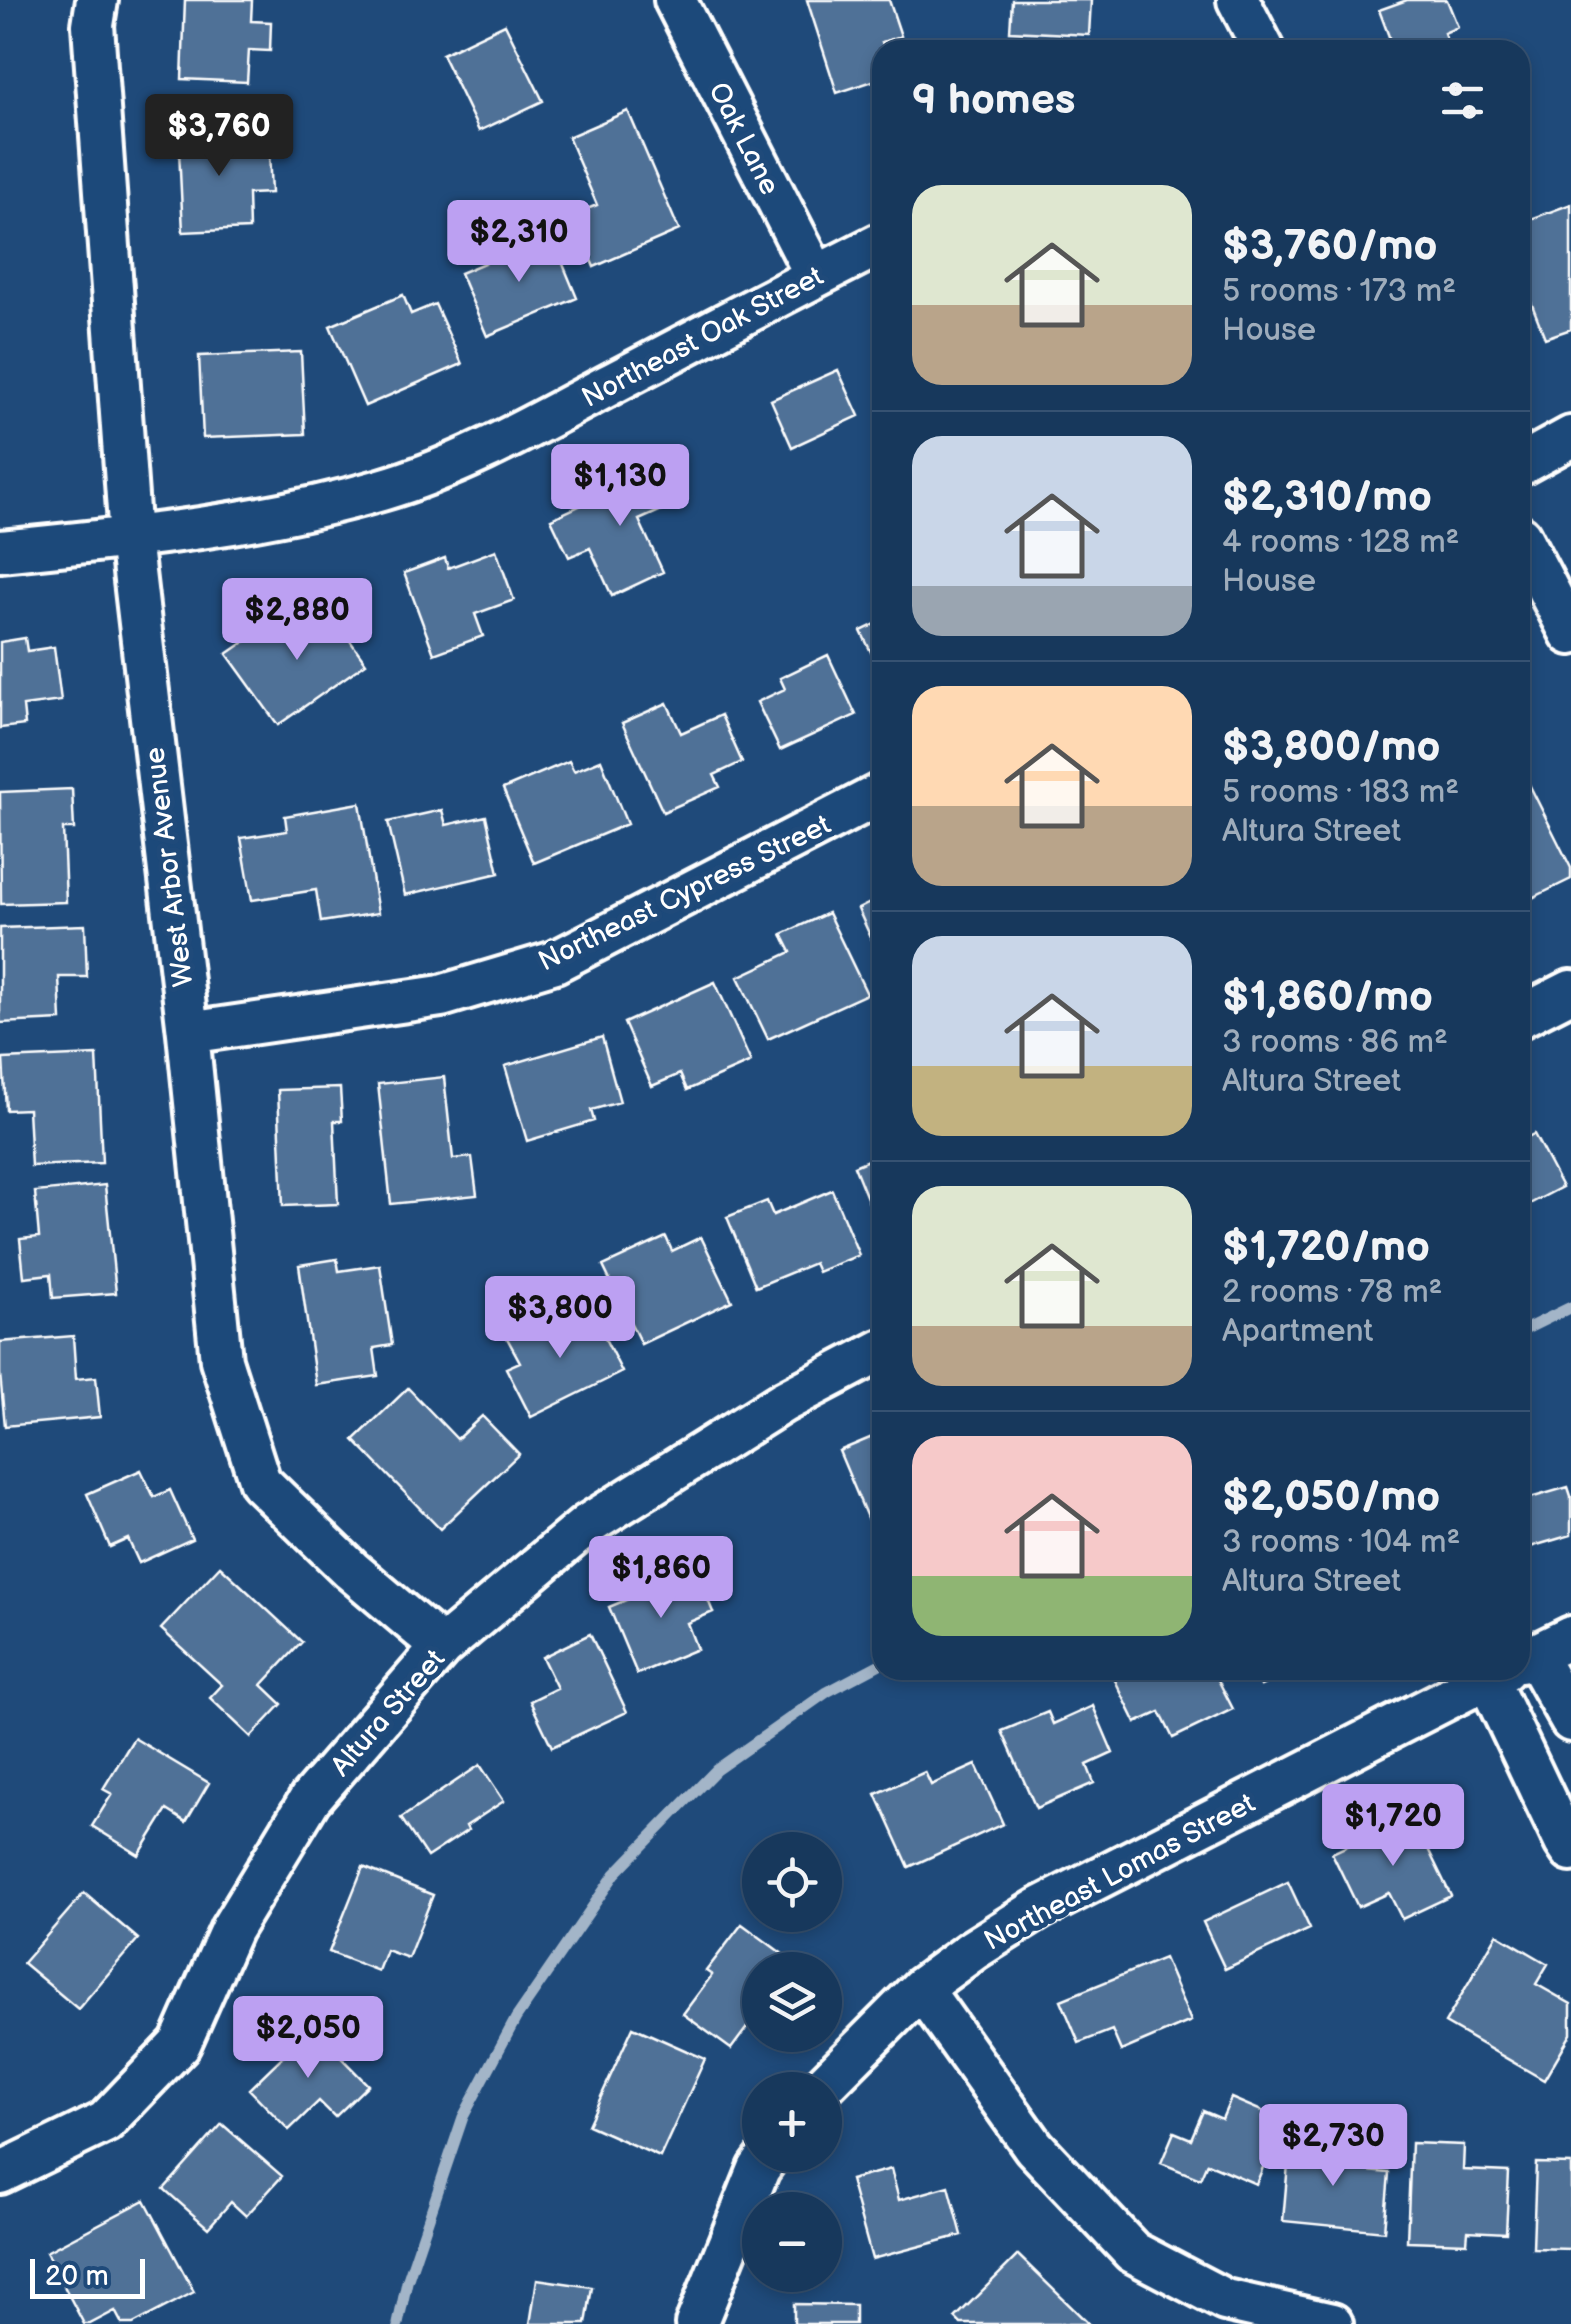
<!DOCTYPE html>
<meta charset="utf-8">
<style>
body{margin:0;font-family:"Balsamiq Sans",sans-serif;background:#203f62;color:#f1f3f6;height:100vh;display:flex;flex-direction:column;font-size:38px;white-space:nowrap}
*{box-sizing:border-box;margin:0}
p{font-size:32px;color:#9eacbb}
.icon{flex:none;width:55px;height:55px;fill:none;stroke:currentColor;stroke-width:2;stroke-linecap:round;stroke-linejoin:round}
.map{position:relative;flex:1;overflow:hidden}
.panel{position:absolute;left:872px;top:40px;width:658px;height:1640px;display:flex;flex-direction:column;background:#17385c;border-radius:30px;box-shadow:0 5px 15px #0003,0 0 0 2px #365272}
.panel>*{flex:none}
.tools{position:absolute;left:742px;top:1832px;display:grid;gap:20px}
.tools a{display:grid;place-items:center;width:100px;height:100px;border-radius:50%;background:#17385c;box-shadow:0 5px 15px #0003,0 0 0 2px #365272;font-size:50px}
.scale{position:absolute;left:30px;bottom:25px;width:115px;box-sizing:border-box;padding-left:10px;border:5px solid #fff;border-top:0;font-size:28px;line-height:35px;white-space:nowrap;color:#fff;-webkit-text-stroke:8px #1f4a7a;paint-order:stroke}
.price{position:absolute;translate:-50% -85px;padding:0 22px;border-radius:10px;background:#bca0f2;color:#111;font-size:32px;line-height:65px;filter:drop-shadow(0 2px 5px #0008)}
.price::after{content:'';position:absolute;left:50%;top:60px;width:30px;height:22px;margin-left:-15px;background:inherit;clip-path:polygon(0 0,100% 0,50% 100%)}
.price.selected{background:#222;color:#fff}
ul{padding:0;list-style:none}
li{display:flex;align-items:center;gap:30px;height:250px;padding:0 40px}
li+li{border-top:2px solid #365272}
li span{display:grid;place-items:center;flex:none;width:280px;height:200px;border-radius:30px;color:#555}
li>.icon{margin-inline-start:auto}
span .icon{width:120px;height:120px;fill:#fffc;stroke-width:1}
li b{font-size:42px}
h2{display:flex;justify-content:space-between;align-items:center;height:120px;padding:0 40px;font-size:42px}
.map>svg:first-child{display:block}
</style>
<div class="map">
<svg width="1571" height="2324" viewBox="0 0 1571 2324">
<rect width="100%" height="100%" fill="#1f4a7a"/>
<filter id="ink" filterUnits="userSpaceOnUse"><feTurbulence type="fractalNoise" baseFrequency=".01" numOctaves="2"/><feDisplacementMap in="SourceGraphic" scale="20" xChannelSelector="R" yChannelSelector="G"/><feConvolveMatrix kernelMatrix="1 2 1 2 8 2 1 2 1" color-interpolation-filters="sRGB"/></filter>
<g filter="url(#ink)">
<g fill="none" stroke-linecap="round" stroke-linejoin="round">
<path stroke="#a3b5c8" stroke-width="11" d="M1520 1332 1571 1307
M398 2324 407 2282 463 2117 516 2018 615 1874 716 1770 827 1692 882 1663"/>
</g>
<path fill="#507197" stroke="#fff" stroke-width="2.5" d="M185 0H252L251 21 271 22 270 51 249 50 247 82 182 79Z
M807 0H889L901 36 882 42 885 50H882V78L837 93Z
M1012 0H1091L1089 35 1010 31Z
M1407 0H1447L1458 27 1444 33 1450 50H1394L1379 10Z
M505 24 543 101 479 131 442 54Z
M628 111 679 230 594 267 572 215 597 205 568 137Z
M242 128 243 152 269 151 271 193 248 194 249 229 183 232 178 130Z
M1571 204V329L1545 338 1529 297 1520 301V223Z
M551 235 577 298 487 336 460 273Z
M403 295 411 314 435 304 462 364 365 406 330 326Z
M301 352 305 434 203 438 199 356Z
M838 370 859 416 792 447 771 400Z
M668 465 684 500 639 520 663 572 612 596 590 548 569 557 551 519Z
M496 550 514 600 475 614 483 636 434 654 404 573 445 558 448 568Z
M323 603 366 663 278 725 227 654 269 625 276 636Z
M882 621V675L861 631Z
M25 638 27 651 54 647 61 701 23 706 25 725 0 728V642Z
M828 655 856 715 780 750 757 702 785 689 780 678Z
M667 703 681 733 721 715 742 762 714 775 720 787 663 812 622 723Z
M601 760 627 824 534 863 503 789 569 761 574 771Z
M1522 770 1571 868V879L1520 904Z
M72 789 74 829H63L66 902 1 904 0 792Z
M360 803 378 913 321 922 316 890 252 900 241 838 287 831 285 816Z
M442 810 446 825 486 816 499 873 405 895 388 822Z
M882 897V962L858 909Z
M828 913 867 994 768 1039 738 977 791 952 782 934Z
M85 925 87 977H59L61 1020 0 1023V928Z
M715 982 751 1062 687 1090 680 1074 652 1086 624 1023Z
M602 1037 620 1102 591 1110 594 1121 527 1141 505 1066Z
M97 1055 102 1163 31 1166 28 1109 6 1110 3 1059Z
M444 1077 453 1159 472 1157 477 1195 391 1204 378 1084Z
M340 1088 342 1121H334L338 1204 283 1206 278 1090Z
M1534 1134 1562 1187 1520 1209V1141Z
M882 1154V1235L854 1166Z
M105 1185 116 1293 53 1298 51 1274 24 1277 20 1239 39 1237 35 1192Z
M832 1190 859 1255 818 1272 814 1263 756 1287 727 1217 767 1201 773 1215Z
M666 1237 672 1251 701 1237 732 1301 641 1344 603 1266Z
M337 1259 339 1271 380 1265 392 1345 374 1348 378 1376 316 1385 299 1265Z
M591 1311 622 1372 531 1417 506 1368 520 1362 507 1338 554 1314 560 1326Z
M73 1336 76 1379 96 1377 100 1417 5 1426 0 1374V1342Z
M408 1388 457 1439 482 1416 519 1454 440 1529 354 1440Z
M882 1433V1522L871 1527 839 1451Z
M141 1470 154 1497 170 1490 192 1539 139 1563 128 1539 110 1547 87 1494Z
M1568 1487 1571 1496V1535L1520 1550V1501Z
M220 1566 302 1642 262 1685 282 1704 251 1737 210 1698 222 1685 161 1629Z
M696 1571 713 1612 687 1623 697 1649 637 1674 609 1607Z
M590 1634 627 1712 552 1747 530 1701 557 1688 542 1657Z
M1110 1670H1213L1233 1709 1173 1738 1160 1712 1136 1723Z
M1253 1670H1294L1261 1686Z
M1093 1706 1113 1753 1087 1765 1094 1783 1036 1808 1002 1731 1048 1712 1053 1724Z
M134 1738 209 1783 186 1822 167 1810 139 1855 92 1826 112 1794 103 1789Z
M480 1765 504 1801 466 1826 468 1830 427 1857 401 1818Z
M976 1765 1003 1824 909 1867 876 1794 925 1772 931 1785Z
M1412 1816 1451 1896 1402 1919 1389 1893 1358 1907 1332 1853Z
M363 1867 433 1895 408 1958 386 1950 378 1971 329 1952Z
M1288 1882 1310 1929 1225 1969 1203 1922Z
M84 1893 138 1939 78 2009 23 1963Z
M742 1924 795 1963 790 1970H760V2010L731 2049 683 2014 712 1975 706 1971Z
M1497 1934 1548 1964 1536 1984 1571 2004V2034L1544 2080 1445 2023Z
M1164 1958 1191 2021 1121 2051 1112 2030 1079 2043 1061 2000Z
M633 2027 705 2059 660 2157 588 2125Z
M312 2028 368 2085 335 2117 319 2101 289 2130 249 2089Z
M1231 2098 1283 2120 1256 2184 1207 2163 1200 2179 1161 2163 1174 2132 1191 2139 1203 2111 1222 2119Z
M222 2124 282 2176 246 2216 231 2202 208 2228 164 2189Z
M1290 2141 1349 2146 1347 2169 1389 2173 1384 2231 1283 2221Z
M1411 2143 1464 2145 1463 2170 1509 2172 1506 2233 1468 2231 1467 2243 1407 2241Z
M1536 2163 1571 2164V2249L1533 2248Z
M891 2169 899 2200 949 2186 962 2235 872 2259 850 2180Z
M145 2200 194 2292 133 2324H122L115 2311 90 2324H84L46 2252Z
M1018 2255 1089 2324H961L955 2318Z
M537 2279 592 2287 586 2324H530Z
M794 2304 855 2305V2324H794Z"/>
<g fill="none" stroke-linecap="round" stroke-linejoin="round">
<g stroke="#fff" stroke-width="48">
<path id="minor" d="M97 0 93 25 130 538 188 1033 221 1360 260 1482 351 1570 442 1647
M675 0 816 276
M1238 0 1264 50
M1520 465 1571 437
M1520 536 1571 634
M0 551C128 538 257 526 381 490 461 467 534 425 607 386 699 338 790 289 882 243
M1520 1017 1571 991
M188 1033 441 996 555 962 882 793
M1534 1655 1571 1721
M1520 1662 1571 1637
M1487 1678 1565 1842 1571 1851
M921 1988 1034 2147 1133 2252 1225 2300 1332 2324
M819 2090 921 1988 973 1950 1040 1908 1504 1670
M0 2173 105 2122 180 2044 231 1929 310 1799 442 1647 587 1525 783 1402 882 1350
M696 2324 759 2169 769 2155"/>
</g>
<use href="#minor" stroke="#1f4a7a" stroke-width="40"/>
</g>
</g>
<g text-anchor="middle" stroke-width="10" stroke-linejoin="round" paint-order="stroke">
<g font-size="28" fill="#fff" stroke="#1f4a7a">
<text transform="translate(745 138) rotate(63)" y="10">Oak Lane</text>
<text transform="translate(702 336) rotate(-28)" y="10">Northeast Oak Street</text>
<text transform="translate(168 867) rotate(-97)" y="10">West Arbor Avenue</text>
<text transform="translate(684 892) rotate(-26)" y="10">Northeast Cypress Street</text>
<text transform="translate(387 1712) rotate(-49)" y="10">Altura Street</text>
<text transform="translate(1119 1871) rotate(-28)" y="10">Northeast Lomas Street</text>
</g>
</g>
</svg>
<div class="tools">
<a><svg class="icon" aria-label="locate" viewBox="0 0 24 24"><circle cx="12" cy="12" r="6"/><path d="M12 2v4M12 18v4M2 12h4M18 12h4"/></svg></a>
<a><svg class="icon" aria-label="layers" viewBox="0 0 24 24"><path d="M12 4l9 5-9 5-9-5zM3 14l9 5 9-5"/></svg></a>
<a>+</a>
<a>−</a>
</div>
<div class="scale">20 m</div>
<b class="price selected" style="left:219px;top:179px">$3,760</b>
<b class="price" style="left:519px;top:285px">$2,310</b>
<b class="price" style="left:620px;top:529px">$1,130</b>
<b class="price" style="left:297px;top:663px">$2,880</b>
<b class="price" style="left:560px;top:1361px">$3,800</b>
<b class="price" style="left:661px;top:1621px">$1,860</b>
<b class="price" style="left:1393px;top:1869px">$1,720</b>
<b class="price" style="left:308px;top:2081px">$2,050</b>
<b class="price" style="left:1333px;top:2189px">$2,730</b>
<section class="panel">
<h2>9 homes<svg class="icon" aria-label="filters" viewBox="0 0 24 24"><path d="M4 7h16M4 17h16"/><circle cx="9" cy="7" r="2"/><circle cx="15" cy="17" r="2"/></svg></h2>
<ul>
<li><span style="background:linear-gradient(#dfe7d0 60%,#b9a48a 0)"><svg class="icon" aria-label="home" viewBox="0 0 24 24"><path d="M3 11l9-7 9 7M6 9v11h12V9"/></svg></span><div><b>$3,760/mo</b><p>5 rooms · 173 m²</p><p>House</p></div></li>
<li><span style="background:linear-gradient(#c9d6e8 75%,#9aa5b1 0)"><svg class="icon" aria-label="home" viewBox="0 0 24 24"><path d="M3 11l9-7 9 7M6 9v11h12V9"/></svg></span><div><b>$2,310/mo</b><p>4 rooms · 128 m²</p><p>House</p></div></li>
<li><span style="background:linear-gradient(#ffd9b3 60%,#b9a48a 0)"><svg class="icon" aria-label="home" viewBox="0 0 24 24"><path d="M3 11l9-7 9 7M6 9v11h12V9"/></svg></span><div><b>$3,800/mo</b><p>5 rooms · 183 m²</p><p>Altura Street</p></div></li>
<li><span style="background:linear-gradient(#c9d6e8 65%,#c2b280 0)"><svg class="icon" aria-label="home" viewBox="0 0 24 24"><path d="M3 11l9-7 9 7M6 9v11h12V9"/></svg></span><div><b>$1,860/mo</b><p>3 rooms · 86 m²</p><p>Altura Street</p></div></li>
<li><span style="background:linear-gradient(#dfe7d0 70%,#b9a48a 0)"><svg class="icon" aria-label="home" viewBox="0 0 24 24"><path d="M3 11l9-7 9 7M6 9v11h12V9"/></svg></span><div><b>$1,720/mo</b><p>2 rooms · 78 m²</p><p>Apartment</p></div></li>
<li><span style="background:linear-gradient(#f6c9c9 70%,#8fb573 0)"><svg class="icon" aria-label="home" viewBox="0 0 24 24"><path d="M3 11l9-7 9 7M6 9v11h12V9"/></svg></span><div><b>$2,050/mo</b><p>3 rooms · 104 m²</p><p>Altura Street</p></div></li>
</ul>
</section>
</div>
